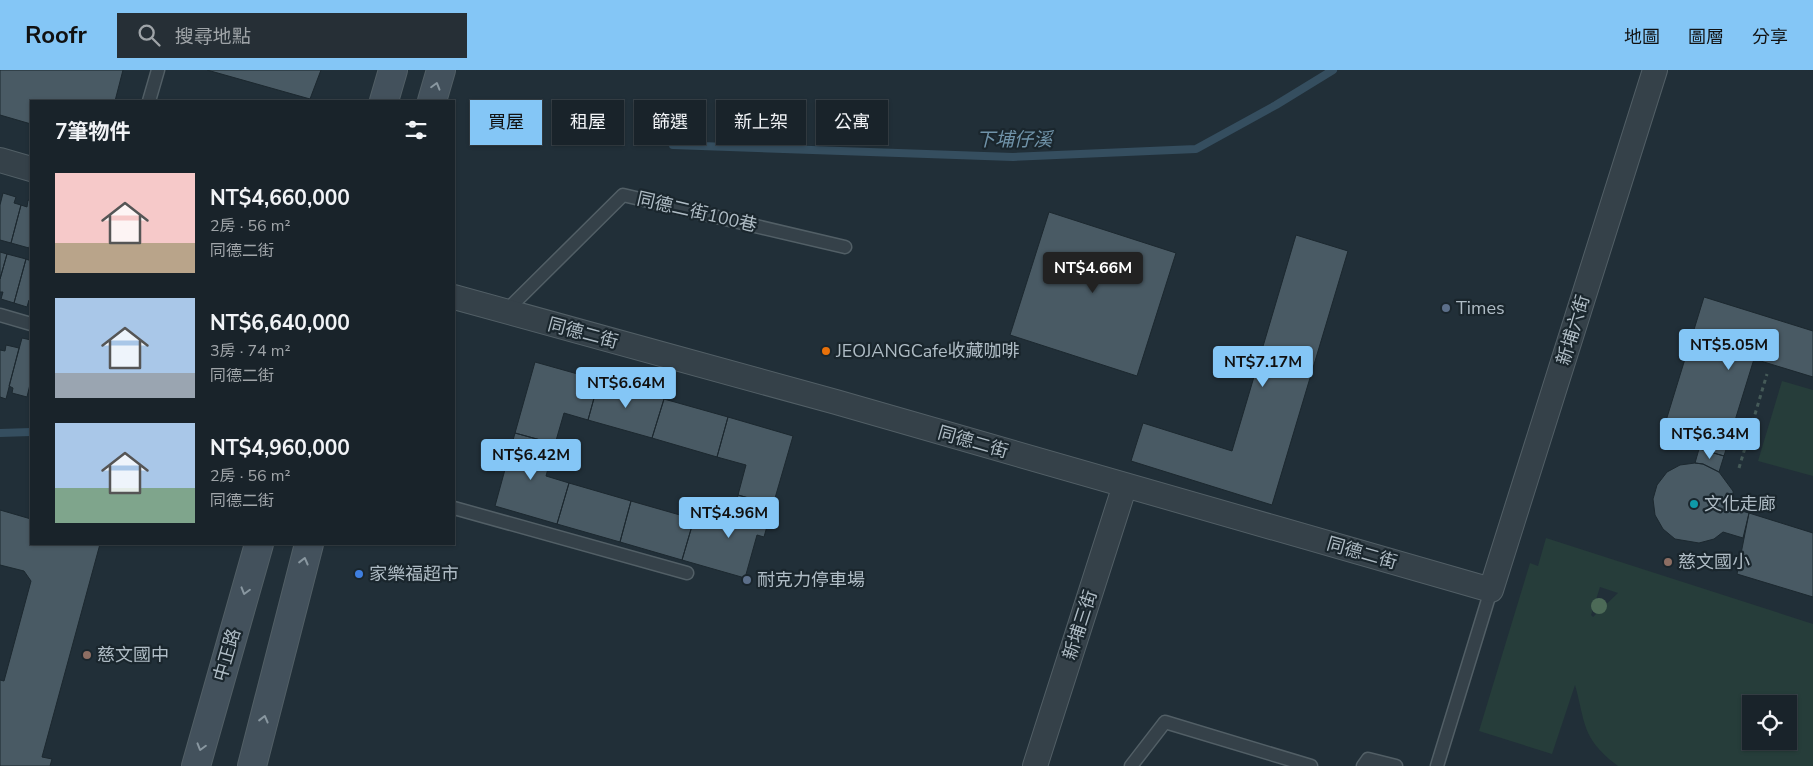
<!DOCTYPE html>
<html lang="zh-TW">
<meta charset="utf-8">
<style>
body{margin:0;font-family:"Nunito Sans","Noto Sans TC",sans-serif;background:#262f36;color:#f1f3f6;height:100vh;display:flex;flex-direction:column;font-size:19px;white-space:nowrap}
*{box-sizing:border-box;margin:0}
p{font-size:16px;color:#9fa4a8}
.icon{flex:none;width:28px;height:28px;fill:none;stroke:currentColor;stroke-width:2;stroke-linecap:round;stroke-linejoin:round}
.map{position:relative;flex:1;overflow:hidden}
.drawer{position:absolute;left:30px;top:30px;width:425px;height:445px;display:flex;flex-direction:column;background:#19232a;border-radius:0px;box-shadow:0 1px 4px #0004,0 0 0 1px #374047}
.drawer>*{flex:none}
.hud{position:absolute;left:470px;top:30px;width:475px;height:45px;display:flex;gap:10px}
.tools{position:absolute;left:1742px;top:625px;display:grid;gap:10px}
.tools a{display:grid;place-items:center;width:55px;height:55px;border-radius:0px;background:#19232a;box-shadow:0 1px 4px #0004,0 0 0 1px #374047;font-size:25px}
.price{position:absolute;translate:-50% -42px;padding:0 11px;border-radius:5px;background:#84c6f6;color:#111;font-size:16px;line-height:32px;filter:drop-shadow(0 1px 2px #0008)}
.price::after{content:'';position:absolute;left:50%;top:30px;width:15px;height:11px;margin-left:-8px;background:inherit;clip-path:polygon(0 0,100% 0,50% 100%)}
.price.current{background:#222;color:#fff}
ul{padding:0;list-style:none}
li{display:flex;align-items:center;gap:15px;height:125px;padding:0 25px}
li span{display:grid;place-items:center;flex:none;width:140px;height:100px;border-radius:0px;color:#555}
li>.icon{margin-inline-start:auto}
span .icon{width:60px;height:60px;fill:#fffc;stroke-width:1}
li b{font-size:21px}
h2{display:flex;justify-content:space-between;align-items:center;height:60px;padding:0 25px;font-size:21px}
.tag{padding:0 18px;border-radius:0px;background:#19232a;box-shadow:0 1px 4px #0004,0 0 0 1px #374047;font-size:18px;line-height:45px}
.tag.current{background:#84c6f6;color:#111}
header{display:flex;align-items:center;gap:30px;box-sizing:border-box;height:70px;padding:0 25px;background:#84c6f6;color:#111}
header strong{font-size:24px}
nav{display:flex;gap:28px;margin-inline-start:auto;font-size:18px}
.search{width:350px;height:45px;background:#262f36;display:flex;align-items:center;gap:12px;box-sizing:border-box;padding:0 18px;border-radius:0px;color:#9fa4a8;font-size:19px}
.map>svg:first-child{display:block}
</style>
<header>
<strong>Roofr</strong>
<div class="search"><svg class="icon" aria-label="search" viewBox="0 0 24 24"><circle cx="10" cy="10" r="6"/><path d="M15 15l6 6"/></svg>搜尋地點</div>
<nav><a>地圖</a><a>圖層</a><a>分享</a></nav>
</header>
<div class="map">
<svg width="1813" height="696" viewBox="0 0 1813 696">
<rect width="100%" height="100%" fill="#212f38"/>
<path fill="#263d3a" fill-rule="evenodd" d="M1782 311 1813 320V406L1758 391Z
M1546 468 1813 554V696H1618C1581 668 1586 654 1575 615L1552 684 1479 661 1530 493 1538 496ZM1600 517 1618 523 1593 547 1591 545ZM1751 634H1789V671H1751Z"/>
<g fill="none" stroke-linecap="round" stroke-linejoin="round">
<path stroke="#354e5f" stroke-width="8" d="M673 75 1013 87 1196 79 1276 35 1333 0
M0 363 31 362"/>
</g>
<path fill="#495a64" stroke="#1c282f" d="M0 0H123L115 31H31V54L0 45Z
M207 0H321L310 29Z
M3 123 16 127 14 133 21 135 11 173 0 170V135Z
M28 130 31 131V170L29 178 11 173 21 135 27 137Z
M1049 142 1176 183 1137 306 1010 265Z
M1296 165 1348 181 1272 435 1131 391 1143 353 1232 381Z
M0 182 7 184 0 209Z
M7 184 26 189 14 233 1 229 3 222H0V209Z
M26 189 31 191V231L29 230 27 237 14 233Z
M1704 227 1813 261V307L1754 289 1724 386 1661 367Z
M22 268 31 270V310L27 327 12 323 13 318 9 316Z
M6 275 19 278 6 329 0 327V280L5 281Z
M535 292 599 310 588 350 564 343 555 374 515 363Z
M599 310 664 329 652 368 588 350Z
M664 329 728 347 717 387 652 368Z
M728 347 793 366 773 435 738 425 746 395 717 387Z
M515 363 555 374 546 406 569 413 557 454 495 436Z
M1699 379 1724 386 1719 402 1703 394 1695 393Z
M1695 393 1703 394 1719 402 1733 421 1734 439 1749 443 1743 468 1723 462 1714 469 1699 473 1675 469 1663 459 1655 445 1653 429 1657 415 1667 402 1680 395Z
M569 413 631 431 620 472 557 454Z
M738 425 773 435 764 467 757 465 745 508 682 490 694 449 728 459Z
M631 431 694 449 682 490 620 472Z
M0 440 31 449V474H100L42 687 52 689 50 696H0V610L4 611 31 511 24 501 0 495Z
M1749 443 1813 463V527L1737 504Z"/>
<g fill="none" stroke-linecap="round" stroke-linejoin="round">
<g stroke="#525f66" stroke-width="15">
<path id="lane" d="M149 31 158 0
M505 242 623 125 845 177
M0 245 31 254
M454 438 687 503
M1131 696 1165 652 1311 696
M1363 696 1368 689 1396 696
M1437 696 1491 520"/>
</g>
<g stroke="#525f66" stroke-width="26">
<path id="street" d="M0 90 31 99
M454 227 836 332 1491 520 1655 0
M1035 696 1125 415"/>
</g>
<g stroke="#525f66" stroke-width="30">
<path id="secondary" d="M384 31 393 0
M432 31 441 0
M196 696 259 474
M252 696 309 474"/>
</g>
<path stroke="#455a58" stroke-width="3" stroke-dasharray="4 4" stroke-linecap="butt" d="M1739 398 1767 304"/>
<use href="#lane" stroke="#354149" stroke-width="12"/>
<use href="#street" stroke="#354149" stroke-width="24"/>
<use href="#secondary" stroke="#43515c" stroke-width="28"/>
</g>
<circle fill="#4c6a57" cx="1599" cy="536" r="8"/>
<defs><path id="oneway-chevron" d="M-2-3.5L2.5 0L-2 3.5" fill="none" stroke-width="1.6" stroke-linecap="round" stroke-linejoin="round" transform="scale(1.25)"/></defs>
<g stroke="#8997a0">
<use href="#oneway-chevron" transform="translate(436 16) rotate(-74)"/>
<use href="#oneway-chevron" transform="translate(304 491) rotate(-76)"/>
<use href="#oneway-chevron" transform="translate(245 521) rotate(106)"/>
<use href="#oneway-chevron" transform="translate(264 649) rotate(-76)"/>
<use href="#oneway-chevron" transform="translate(201 677) rotate(106)"/>
</g>
<g fill="#5c6f8a" stroke="#1a262d" stroke-width="2">
<circle cx="1446" cy="238" r="5"/>
<circle cx="747" cy="510" r="5"/>
</g>
<circle fill="#e8710a" stroke="#1a262d" stroke-width="2" cx="826" cy="281" r="5"/>
<circle fill="#0f9aa8" stroke="#1a262d" stroke-width="2" cx="1694" cy="434" r="5"/>
<g fill="#8d6e63" stroke="#1a262d" stroke-width="2">
<circle cx="1668" cy="492" r="5"/>
<circle cx="87" cy="585" r="5"/>
</g>
<circle fill="#3f7fe0" stroke="#1a262d" stroke-width="2" cx="359" cy="504" r="5"/>
<g text-anchor="middle" stroke-width="4.5" stroke-linejoin="round" paint-order="stroke">
<g font-size="18" fill="#afbcc5" stroke="#1a262d">
<text transform="translate(697 142) rotate(13)" y="6">同德二街100巷</text>
<text transform="translate(1573 260) rotate(-73)" y="6">新埔六街</text>
<text transform="translate(583 263) rotate(15)" y="6">同德二街</text>
<text transform="translate(973 372) rotate(16)" y="6">同德二街</text>
<text transform="translate(1362 483) rotate(16)" y="6">同德二街</text>
<text transform="translate(1080 555) rotate(-72)" y="6">新埔三街</text>
<text transform="translate(227 585) rotate(-74)" y="6">中正路</text>
</g>
<g font-size="18" fill="#afbcc5" stroke="#1a262d" text-anchor="start">
<text x="1456" y="244">Times</text>
<text x="836" y="287">JEOJANGCafe收藏咖啡</text>
<text x="1704" y="440">文化走廊</text>
<text x="1678" y="498">慈文國小</text>
<text x="369" y="510">家樂福超市</text>
<text x="757" y="516">耐克力停車場</text>
<text x="97" y="591">慈文國中</text>
</g>
<g font-size="19" font-style="italic" fill="#7093a9" stroke="#1a262d">
<text x="1014" y="76">下埔仔溪</text>
</g>
</g>
</svg>
<div class="tools">
<a><svg class="icon" aria-label="locate" viewBox="0 0 24 24"><circle cx="12" cy="12" r="6"/><path d="M12 2v4M12 18v4M2 12h4M18 12h4"/></svg></a>
</div>
<b class="price current" style="left:1093px;top:224px">NT$4.66M</b>
<b class="price" style="left:1729px;top:301px">NT$5.05M</b>
<b class="price" style="left:1263px;top:318px">NT$7.17M</b>
<b class="price" style="left:626px;top:339px">NT$6.64M</b>
<b class="price" style="left:1710px;top:390px">NT$6.34M</b>
<b class="price" style="left:531px;top:411px">NT$6.42M</b>
<b class="price" style="left:729px;top:469px">NT$4.96M</b>
<div class="hud">
<a class="tag current">買屋</a>
<a class="tag">租屋</a>
<a class="tag">篩選</a>
<a class="tag">新上架</a>
<a class="tag">公寓</a>
</div>
<section class="drawer">
<h2>7筆物件<svg class="icon" aria-label="filters" viewBox="0 0 24 24"><path d="M4 7h16M4 17h16"/><circle cx="9" cy="7" r="2"/><circle cx="15" cy="17" r="2"/></svg></h2>
<ul>
<li><span style="background:linear-gradient(#f6c9c9 70%,#b9a48a 0)"><svg class="icon" aria-label="home" viewBox="0 0 24 24"><path d="M3 11l9-7 9 7M6 9v11h12V9"/></svg></span><div><b>NT$4,660,000</b><p>2房 · 56 m²</p><p>同德二街</p></div></li>
<li><span style="background:linear-gradient(#a9c7e8 75%,#9aa5b1 0)"><svg class="icon" aria-label="home" viewBox="0 0 24 24"><path d="M3 11l9-7 9 7M6 9v11h12V9"/></svg></span><div><b>NT$6,640,000</b><p>3房 · 74 m²</p><p>同德二街</p></div></li>
<li><span style="background:linear-gradient(#a9c7e8 65%,#7fa58c 0)"><svg class="icon" aria-label="home" viewBox="0 0 24 24"><path d="M3 11l9-7 9 7M6 9v11h12V9"/></svg></span><div><b>NT$4,960,000</b><p>2房 · 56 m²</p><p>同德二街</p></div></li>
</ul>
</section>
</div>
